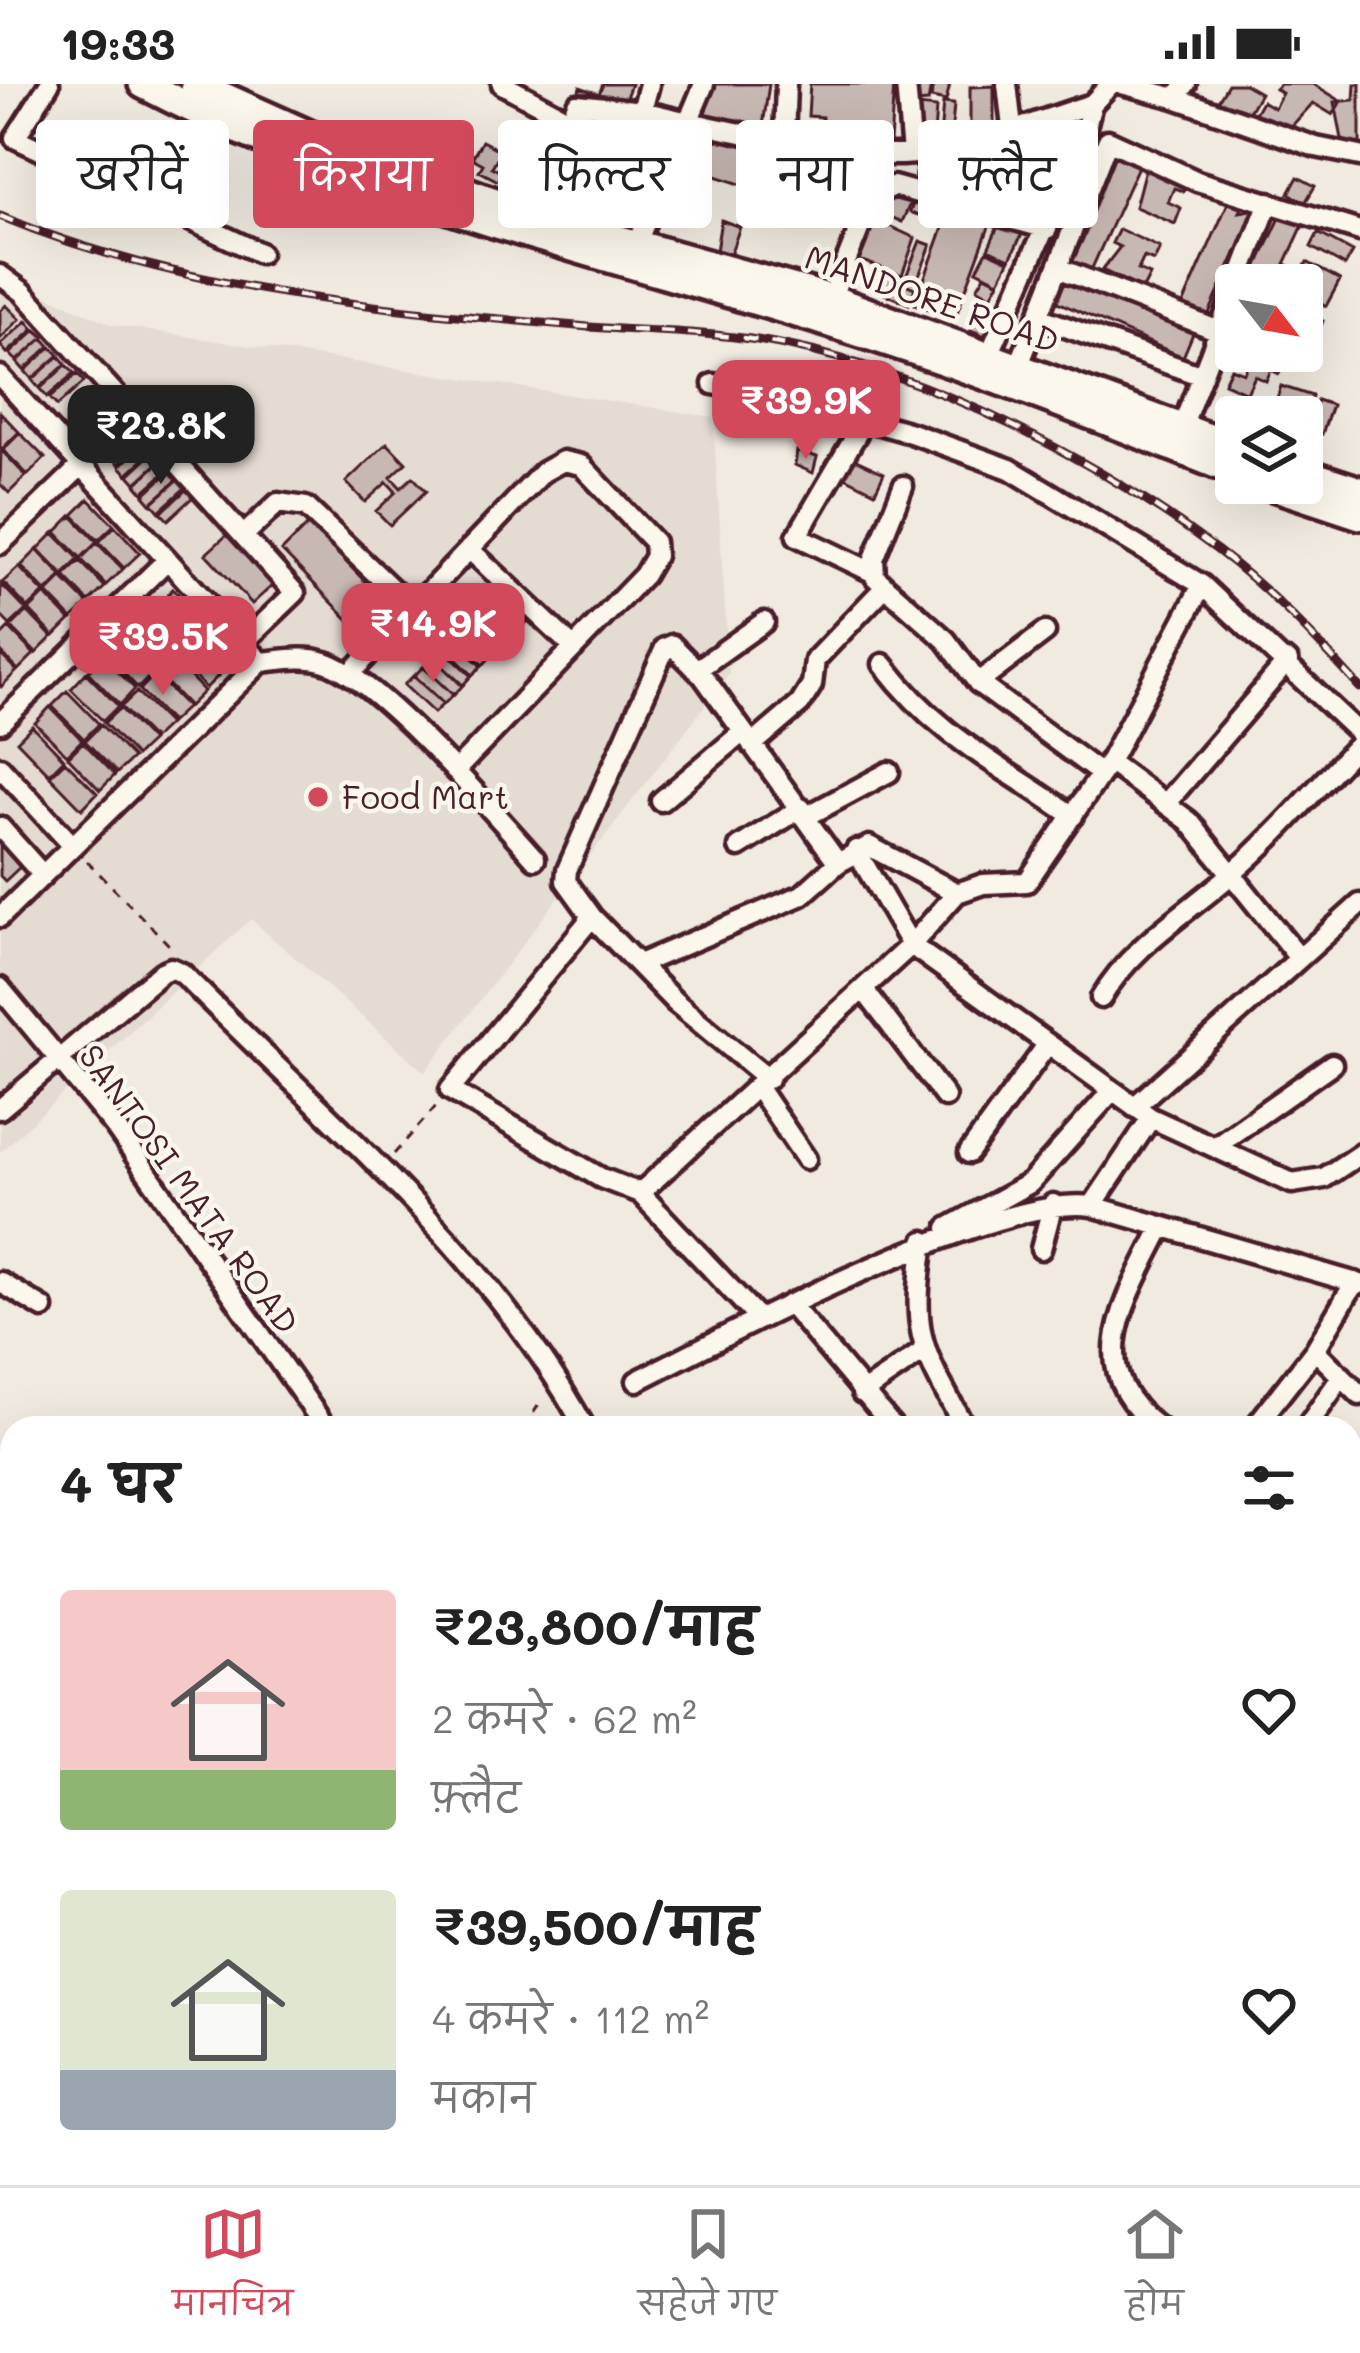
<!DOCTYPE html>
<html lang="hi">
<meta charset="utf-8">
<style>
body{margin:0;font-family:Mali,"Playpen Sans Deva",sans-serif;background:#f2f2f2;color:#222;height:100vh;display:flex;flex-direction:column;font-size:45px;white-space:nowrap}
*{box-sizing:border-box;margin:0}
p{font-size:39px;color:#767676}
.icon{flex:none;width:66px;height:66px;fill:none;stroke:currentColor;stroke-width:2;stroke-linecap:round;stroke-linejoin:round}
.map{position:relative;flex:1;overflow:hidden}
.drawer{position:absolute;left:0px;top:1332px;width:1362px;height:771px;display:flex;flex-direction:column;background:#fff;border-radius:36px 36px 0 0;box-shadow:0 12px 48px #0002}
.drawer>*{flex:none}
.top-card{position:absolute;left:36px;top:36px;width:1290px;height:108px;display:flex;gap:24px}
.needle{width:78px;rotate:121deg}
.fabs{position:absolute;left:1215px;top:180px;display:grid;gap:24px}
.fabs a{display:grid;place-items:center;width:108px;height:108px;border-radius:12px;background:#fff;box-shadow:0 12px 48px #0002;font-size:60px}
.price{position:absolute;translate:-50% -102px;padding:0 27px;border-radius:24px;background:#d1495b;color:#fff;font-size:39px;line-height:78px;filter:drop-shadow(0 3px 6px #0008)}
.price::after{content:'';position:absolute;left:50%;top:72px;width:36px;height:27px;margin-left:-18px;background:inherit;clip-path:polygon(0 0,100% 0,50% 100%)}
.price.on{background:#222;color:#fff}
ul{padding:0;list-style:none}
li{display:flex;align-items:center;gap:36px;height:300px;padding:0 60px}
li span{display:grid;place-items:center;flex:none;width:336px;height:240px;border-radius:12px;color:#555}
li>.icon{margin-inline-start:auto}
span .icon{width:144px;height:144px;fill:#fffc;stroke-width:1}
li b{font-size:51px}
h2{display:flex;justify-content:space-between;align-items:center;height:144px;padding:0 60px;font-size:51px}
.tag{padding:0 42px;border-radius:12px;background:#fff;box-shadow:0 12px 48px #0002;font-size:42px;line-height:108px}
.tag.on{background:#d1495b;color:#fff}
.status{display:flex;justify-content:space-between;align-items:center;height:84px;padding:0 60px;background:#fff;direction:ltr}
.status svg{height:33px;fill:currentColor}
.tab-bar{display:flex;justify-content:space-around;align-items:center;height:168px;border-top:3px solid #e0e0e0;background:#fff;font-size:33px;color:#767676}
.tab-bar a{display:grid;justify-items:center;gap:6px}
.tab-bar .on{color:#d1495b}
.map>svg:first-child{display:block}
</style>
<div class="status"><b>19:33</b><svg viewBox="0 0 49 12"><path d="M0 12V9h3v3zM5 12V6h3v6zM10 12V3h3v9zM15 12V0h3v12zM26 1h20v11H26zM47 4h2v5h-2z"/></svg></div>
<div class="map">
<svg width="1360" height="2101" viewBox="0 0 1360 2101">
<rect width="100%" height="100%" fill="#f0eae0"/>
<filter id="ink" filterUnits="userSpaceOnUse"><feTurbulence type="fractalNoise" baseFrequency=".00833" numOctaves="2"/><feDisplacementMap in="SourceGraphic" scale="24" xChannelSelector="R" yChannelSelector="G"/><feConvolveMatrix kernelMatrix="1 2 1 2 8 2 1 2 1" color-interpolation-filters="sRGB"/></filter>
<g filter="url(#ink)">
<path fill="#e4dbd2" d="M0 191 113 241 713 333 729 590 425 988 251 835 0 1068Z"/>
<path fill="#c8b8b3" stroke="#4a1f2b" stroke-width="3" d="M603 0H631L622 24 578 11 580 3 599 10Z
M707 0H769L763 42 716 35 698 26Z
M810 0H894L890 59 845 56 846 43 836 42V51L821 50 822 33 808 32Z
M933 0H950L946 17 931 14Z
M1228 0H1244L1260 9 1243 38 1215 22Z
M1280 0H1313L1341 17 1333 31 1313 19 1286 48 1255 29 1262 17 1274 24 1282 9 1275 5Z
M1355 0H1360V66H1344L1335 18 1354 16Z
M914 1 931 2 928 18 917 19Z
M994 2V45L970 46V3Z
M943 19 954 20 951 55 940 54Z
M918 22 936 24 933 63 915 61Z
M580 24 610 38 601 69 565 55Z
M619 32 666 49 646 103 626 95 622 108 639 114 636 120 594 105Z
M522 36 543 45 529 76 508 67Z
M699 45 809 82 797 119 686 82Z
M1042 51 1051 55 1042 80 1032 76Z
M482 57 501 67 492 83 504 90 500 98 479 87 483 80 472 74Z
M565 66 586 78 560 123 547 115 552 106 544 101Z
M1003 66 1019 71 1012 92 996 87Z
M964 67 987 71 981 105 994 108 992 120 967 116 971 91 960 89Z
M1113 68 1139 80 1088 193 1069 185 1087 146 1079 142Z
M511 72 533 80 522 108 501 100Z
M1020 76 1049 86 1034 128 1024 124 1033 98 1014 91Z
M916 77 940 78 939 96 915 94Z
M1146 81 1187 97 1183 107 1174 104 1168 118 1181 124 1175 140 1135 123Z
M1298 93 1315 102 1305 119 1289 109Z
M592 104 636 124 624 150 580 130Z
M889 105 912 115 902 138 879 128Z
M916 112 944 122 938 138 910 128Z
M1231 112 1245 118 1240 128 1256 125 1206 236 1181 225Z
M960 123 992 135 955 234 915 220 947 133 955 136Z
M1283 127 1305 137 1285 180 1299 186 1292 201 1280 197 1249 201Z
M874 135 915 154 902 191 859 176Z
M721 136 740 143 730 171 716 167Z
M1001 136 1024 146 1010 175 988 165Z
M1119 145 1160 164 1154 177 1144 173 1138 186 1150 191 1143 205 1102 186 1120 163 1112 159Z
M1318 149 1353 168 1345 182 1311 163Z
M920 157 931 161 916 199 905 195Z
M987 167 1009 177 999 197 977 186Z
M1307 178 1340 196 1326 222 1295 201Z
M985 191 999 198 991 212 977 204Z
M887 192 915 204 909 220 881 208Z
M1063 193 1194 247 1183 273 1053 216Z
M984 213 1007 223 994 256 971 246Z
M6 221 20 235 0 255V227Z
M1302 226 1323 237 1311 266 1302 261Z
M27 237 34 245 7 269 0 261Z
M36 246 44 253 17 277 10 270Z
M43 254 50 262 24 286 17 278Z
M51 263 59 271 32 295 25 287Z
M1240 267H1266L1285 276 1279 290 1271 286 1266 297 1255 292 1247 309 1224 299 1231 284 1244 289 1249 277 1238 272Z
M59 272 66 280 39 304 32 296Z
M66 281 74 289 47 313 40 305Z
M77 290 84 298 57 322 50 314Z
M1281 302 1312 312 1302 344V333H1271Z
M108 312 115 320 89 344 82 336Z
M1317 316 1332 321 1322 350 1307 345Z
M116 322 123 330 97 354 90 346Z
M0 328 19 348 2 365 0 363Z
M123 330 131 338 104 362 97 354Z
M131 339 138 346 111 371 104 363Z
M20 349 45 374 28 391 3 366Z
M139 349 146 356 119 380 112 373Z
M146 358 154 366 127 390 120 382Z
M387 359 406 379 391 393 401 404 413 393 426 407 390 441 376 427 396 408 387 398 365 418 346 398Z
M1 366 26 392 9 409 0 400Z
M155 367 162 375 136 399 129 391Z
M797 367 817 373 813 389 795 381Z
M852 374 884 389 875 408 841 391Z
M162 376 170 384 143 408 136 400Z
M170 387 178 395 151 419 144 411Z
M179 395 186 403 159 427 152 419Z
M187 405 194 412 168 436 161 429Z
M89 415 114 441 98 456 73 431Z
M72 432 97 458 81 474 56 448Z
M309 440 383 516 356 543 282 467Z
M115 442 140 469 124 484 99 458Z
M54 449 79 475 63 491 38 465Z
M229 449 275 499 252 520 206 470Z
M97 459 123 485 106 501 81 475Z
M37 466 62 492 46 508 21 482Z
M80 477 105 503 89 518 64 492Z
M19 483 44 509 28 524 3 498Z
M62 494 88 520 72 535 47 509Z
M1 500 26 526 10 541 0 531Z
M173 505 205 538 190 553 158 520Z
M501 506 531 534 522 543 492 515Z
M45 510 70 536 54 552 29 526Z
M492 516 522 544 514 553 484 525Z
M156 522 188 554 173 569 141 537Z
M482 525 512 554 503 563 474 534Z
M27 527 52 553 36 569 11 543Z
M472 534 502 563 493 572 463 543Z
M139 539 171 572 155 587 123 555Z
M207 539 239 572 223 587 191 555Z
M461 543 491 572 483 581 453 553Z
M9 544 34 570 18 586 0 567V553Z
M452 554 481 582 473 591 443 563Z
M122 556 154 588 138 604 106 571Z
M189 556 221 589 206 604 174 571Z
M442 564 471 592 463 601 433 573Z
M0 570 17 587 1 603 0 602Z
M103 573 135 605 120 621 88 588Z
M433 573 462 602 454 611 424 583Z
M172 574 204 607 189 622 157 589Z
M423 583 453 611 444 620 414 592Z
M86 589 118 622 103 637 71 605Z
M155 590 187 623 171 638 140 606Z
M413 592 443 620 434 629 404 601Z
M67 607 99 640 84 655 52 622Z
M137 608 169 640 153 655 121 623Z
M50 623 82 656 67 671 35 639Z
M120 624 152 657 136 672 104 639Z
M101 641 133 674 117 689 85 657Z
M32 642 64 675 49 690 17 657Z
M83 658 115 691 100 706 68 673Z
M65 677 97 709 82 725 50 692Z
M0 761 21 782 5 797 0 792Z"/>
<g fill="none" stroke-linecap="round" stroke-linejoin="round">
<g stroke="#4a1f2b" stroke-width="27">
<path id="minor" d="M49 0 15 54 260 169
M502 0 569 36
M649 0 642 27 688 38 704 0
M906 0 912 70
M1007 0 1012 44
M1122 0 1175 14
M1186 0 1175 14 1316 63 1360 72
M784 56 786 0
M531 131 577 20 642 27
M635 163 688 38C757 51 831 73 902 71 965 69 1032 38 1092 20
M1058 184 1219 247
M0 191 23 208 295 509 243 559
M1237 201 1269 118
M831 215 872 113 893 102 1047 145
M1038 233 1202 292
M990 269 1082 59 1092 20 1111 0
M1019 281 1108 56 1197 97 1360 147
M0 292 261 578 0 833
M713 300 774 310 911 349 1010 385 1202 501 1109 678 1027 798 983 800 957 809 911 861 856 766
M865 336 797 452 874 489
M1182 343 1236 203
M903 402 874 475 875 493 946 556 978 599 1101 690
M245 450 278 419 306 423 413 525
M0 460 83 380
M469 465 574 564
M1202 501 1360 650
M261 578C282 576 305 571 325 578 379 595 493 728 535 775
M883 580C939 654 999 680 1073 732
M698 585 764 538
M350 590 543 388 563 377 581 381 654 458 655 472 644 491 455 687
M978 599 1045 548
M0 639 165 478
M752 661 800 620 812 601 815 576 885 503
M1109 678 1189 737 1299 874
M0 683 73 762
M661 717 743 648
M1167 718 1288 577
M807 732 889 688
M0 743 42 790
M739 763 801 724
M592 833 566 797 567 786 665 564 672 561 703 592 838 779
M639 880 802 811 838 779 869 762 957 809
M0 904 115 1043 326 1344
M864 906 945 1013
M1101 914C1132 860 1191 827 1236 786 1281 747 1318 701 1360 659
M758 1004 806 1075
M1134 1023 1360 820
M0 1025 162 888 171 884 182 889C322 1032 488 1167 585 1344
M1214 1063 1332 980
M969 1069 1047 961
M640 1109 601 1094 450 1006 592 833 675 918 768 995
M1092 1122 1151 1034
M948 1144 1030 1099 1112 1007
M924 1157C911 1252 920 1261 965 1344
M1041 1165 1053 1120
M0 1198 43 1224
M790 1220 894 1344
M759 1235 640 1109 911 861 1151 1034 1292 1099 1324 1094 1360 1070
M1315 1266 1360 1311
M637 1297C730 1249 997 1109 1092 1122L1360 1200
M862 1309 925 1266
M1159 1344C1078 1284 1127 1215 1162 1143
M1254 1344 1315 1266 1355 1198
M1306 1344 1342 1292
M1350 1412 1360 1404
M1350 1831 1360 1842
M1350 1934 1360 1927
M1350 1946 1360 1963
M553 2091 562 2101
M767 2101 769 2091"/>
</g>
<g stroke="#4a1f2b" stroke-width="36">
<path id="highway" d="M143 0C362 114 602 168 836 241 972 283 1104 335 1236 388
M195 0 311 52 531 131 831 215 1236 364
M1302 388 1360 407
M1264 399 1360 431"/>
</g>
<path stroke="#4a1f2b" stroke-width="3" stroke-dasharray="9 9" stroke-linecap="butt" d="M87 777 172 864
M394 1070 439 1019
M524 1344 543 1314"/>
<use href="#minor" stroke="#fbf7ec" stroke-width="18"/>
<use href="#highway" stroke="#fbf7ec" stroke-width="27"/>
<g stroke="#4a1f2b" stroke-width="9">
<path id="rail" d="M0 132C184 208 380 225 577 242 645 248 718 247 785 261 932 291 1097 376 1217 466 1269 505 1317 556 1360 604"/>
</g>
<use href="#rail" stroke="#fbf7ec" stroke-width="4.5" stroke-dasharray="14" stroke-linecap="butt"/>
</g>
</g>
<circle fill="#d1495b" stroke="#fbf7ec" stroke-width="4.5" cx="318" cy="713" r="12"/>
<g text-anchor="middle" stroke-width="9" stroke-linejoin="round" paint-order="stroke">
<g font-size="33" fill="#4a1f2b" stroke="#fbf7ec">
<text transform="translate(932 215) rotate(19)" y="12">MANDORE ROAD</text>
<text transform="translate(189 1105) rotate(54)" y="12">SANTOSI MATA ROAD</text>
</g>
<g font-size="33" fill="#4a1f2b" stroke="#fbf7ec" text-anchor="start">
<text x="342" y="725">Food Mart</text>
</g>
</g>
</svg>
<div class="fabs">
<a><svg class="needle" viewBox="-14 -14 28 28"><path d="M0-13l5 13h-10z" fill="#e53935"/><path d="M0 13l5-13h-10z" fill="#767676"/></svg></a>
<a><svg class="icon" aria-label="layers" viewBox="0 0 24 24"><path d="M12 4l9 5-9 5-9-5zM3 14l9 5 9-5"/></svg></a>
</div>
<b class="price" style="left:806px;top:378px">₹39.9K</b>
<b class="price on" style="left:161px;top:403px">₹23.8K</b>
<b class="price" style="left:433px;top:601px">₹14.9K</b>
<b class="price" style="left:163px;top:614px">₹39.5K</b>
<div class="top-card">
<a class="tag">खरीदें</a>
<a class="tag on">किराया</a>
<a class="tag">फ़िल्टर</a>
<a class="tag">नया</a>
<a class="tag">फ़्लैट</a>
</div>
<section class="drawer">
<h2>4 घर<svg class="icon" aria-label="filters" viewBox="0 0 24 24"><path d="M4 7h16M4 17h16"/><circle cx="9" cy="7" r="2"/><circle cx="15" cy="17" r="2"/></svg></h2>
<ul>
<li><span style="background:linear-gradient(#f6c9c9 75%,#8fb573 0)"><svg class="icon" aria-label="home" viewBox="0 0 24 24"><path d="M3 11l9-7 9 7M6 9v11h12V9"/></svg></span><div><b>₹23,800/माह</b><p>2 कमरे · 62 m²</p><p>फ़्लैट</p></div><svg class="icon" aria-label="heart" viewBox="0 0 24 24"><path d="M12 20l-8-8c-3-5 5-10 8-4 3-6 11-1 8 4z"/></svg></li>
<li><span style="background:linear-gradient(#dfe7d0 75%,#9aa5b1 0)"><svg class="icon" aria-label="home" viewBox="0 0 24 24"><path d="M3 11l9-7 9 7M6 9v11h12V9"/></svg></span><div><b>₹39,500/माह</b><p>4 कमरे · 112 m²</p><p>मकान</p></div><svg class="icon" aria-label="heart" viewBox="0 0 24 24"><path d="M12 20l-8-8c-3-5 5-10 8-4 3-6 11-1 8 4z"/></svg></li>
</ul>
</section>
</div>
<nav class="tab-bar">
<a class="on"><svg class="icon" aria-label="map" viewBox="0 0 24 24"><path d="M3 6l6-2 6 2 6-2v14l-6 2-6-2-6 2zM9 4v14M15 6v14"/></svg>मानचित्र</a>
<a><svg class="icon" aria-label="saved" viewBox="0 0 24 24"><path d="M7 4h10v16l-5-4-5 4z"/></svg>सहेजे गए</a>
<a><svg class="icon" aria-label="home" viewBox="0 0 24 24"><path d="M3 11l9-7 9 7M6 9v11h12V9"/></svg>होम</a>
</nav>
